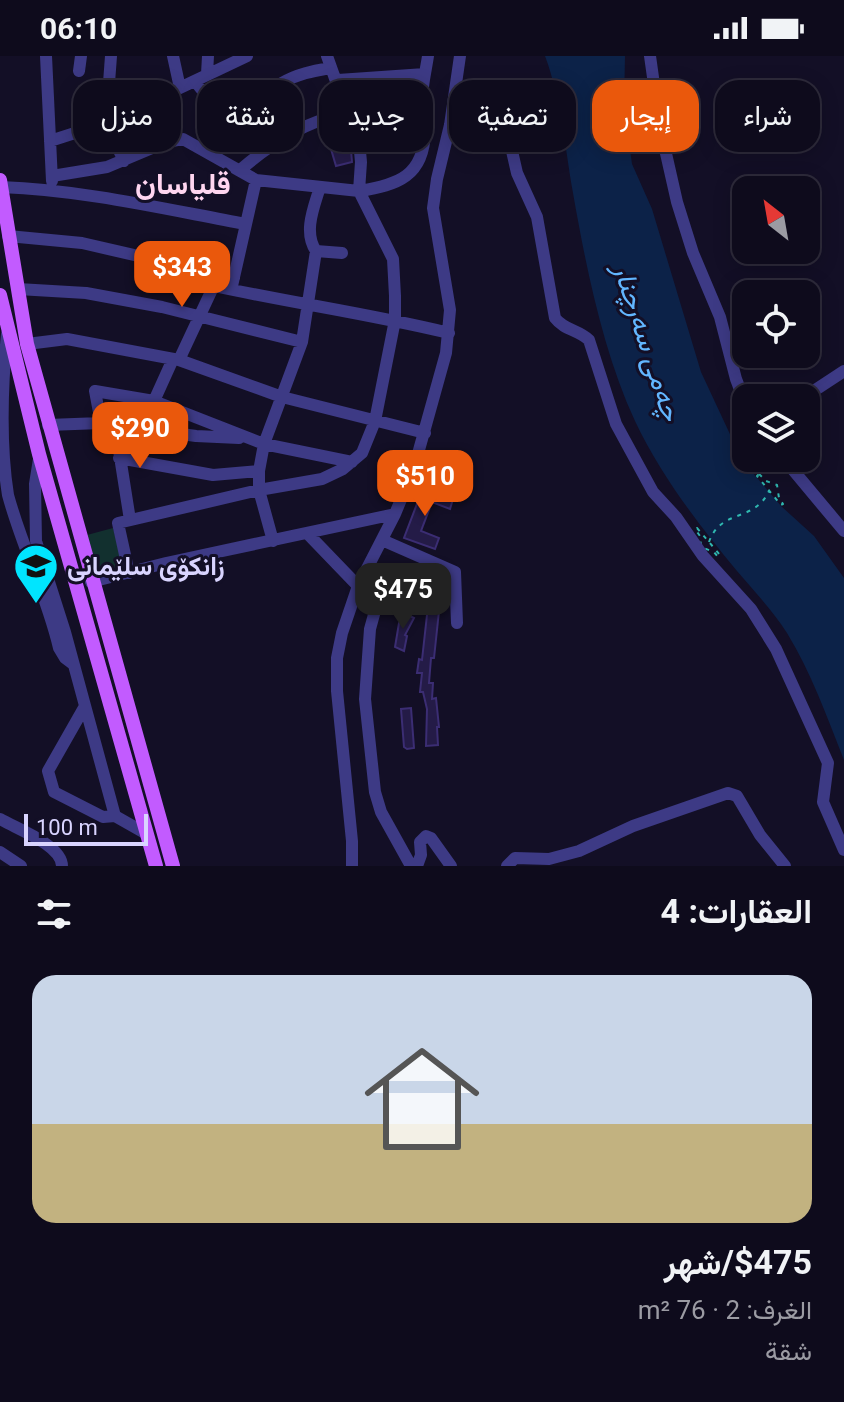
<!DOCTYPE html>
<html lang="ar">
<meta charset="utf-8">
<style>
body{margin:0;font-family:Roboto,Vazirmatn,sans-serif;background:#1c1929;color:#f1f3f6;direction:rtl;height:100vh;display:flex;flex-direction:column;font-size:30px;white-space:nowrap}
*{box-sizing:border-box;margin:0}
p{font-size:26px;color:#9b9ba3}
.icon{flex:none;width:44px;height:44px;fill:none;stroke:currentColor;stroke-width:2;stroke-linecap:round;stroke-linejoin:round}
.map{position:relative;height:810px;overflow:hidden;direction:ltr}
.side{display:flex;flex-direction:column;background:#0e0b1c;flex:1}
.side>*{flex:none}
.hud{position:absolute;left:24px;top:24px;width:796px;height:72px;direction:rtl;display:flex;gap:16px}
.needle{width:52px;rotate:329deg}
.fabs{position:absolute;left:732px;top:120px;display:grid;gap:16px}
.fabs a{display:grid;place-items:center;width:88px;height:88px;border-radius:16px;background:#0e0b1c;box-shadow:0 4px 20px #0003,0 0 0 2px #2e2b3b;font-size:40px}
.scale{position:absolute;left:24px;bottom:20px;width:124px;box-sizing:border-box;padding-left:8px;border:4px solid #d9d4ff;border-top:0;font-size:22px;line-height:28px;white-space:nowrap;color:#d9d4ff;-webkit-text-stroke:6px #130f26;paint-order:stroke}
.price{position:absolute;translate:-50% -68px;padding:0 18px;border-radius:16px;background:#ea580c;color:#fff;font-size:26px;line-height:52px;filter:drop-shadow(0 2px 4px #0008)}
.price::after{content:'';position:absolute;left:50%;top:48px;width:24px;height:18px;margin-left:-12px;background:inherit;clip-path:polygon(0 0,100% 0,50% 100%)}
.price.current{background:#222;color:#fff}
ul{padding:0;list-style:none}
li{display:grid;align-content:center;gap:16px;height:424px;padding:0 32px}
li span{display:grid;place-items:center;height:248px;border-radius:24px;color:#555}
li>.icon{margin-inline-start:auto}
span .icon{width:144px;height:144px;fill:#fffc;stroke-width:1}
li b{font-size:34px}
h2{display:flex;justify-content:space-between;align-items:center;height:96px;padding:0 32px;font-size:34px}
.tag{padding:0 28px;border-radius:24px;background:#0e0b1c;box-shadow:0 4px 20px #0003,0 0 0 2px #2e2b3b;font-size:28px;line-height:72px}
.tag.current{background:#ea580c;color:#fff}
.status{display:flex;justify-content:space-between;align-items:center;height:56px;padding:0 40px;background:#0e0b1c;direction:ltr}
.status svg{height:22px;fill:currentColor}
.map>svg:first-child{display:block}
</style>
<div class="status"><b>06:10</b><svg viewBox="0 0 49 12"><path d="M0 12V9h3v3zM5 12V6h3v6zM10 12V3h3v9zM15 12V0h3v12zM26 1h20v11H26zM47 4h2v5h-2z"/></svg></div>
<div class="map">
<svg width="844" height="810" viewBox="0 0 844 810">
<rect width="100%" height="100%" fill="#130f26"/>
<path fill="#12302f" d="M113 472 123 510 97 517 87 479Z"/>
<path fill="#0c2248" d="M545 0H625L624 49 632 108 652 153 701 316 742 404 781 450 814 480 844 522V704C827 661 811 616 787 577 773 555 754 535 737 515 699 469 661 420 635 365 603 296 586 211 573 137 565 91 561 43 545 0Z"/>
<path fill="#241b47" stroke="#3b2d73" stroke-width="2" d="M344 69 349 70 352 106 336 110 326 76Z
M423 432 453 443 450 453 432 446 421 475 439 482 435 493 404 482Z
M428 550 435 551V555H439L434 602H431L429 627H433L432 643 436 642 439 671H437L438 689 426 690 427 653 423 636H420L422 617H417L419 603 422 604Z
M404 557 414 562 405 579 407 580 404 595 395 591 399 567Z
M411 652 414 692 407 693 404 691 401 653Z"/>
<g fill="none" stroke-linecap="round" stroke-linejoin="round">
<path stroke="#2fb8b0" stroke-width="2" stroke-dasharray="4 6" stroke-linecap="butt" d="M759 418 766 425 777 429 779 442 783 448 781 449 757 420Z
M697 472 720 499 718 501 714 496 701 491 700 480 695 473Z
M709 486C721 452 754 467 769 435"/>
<path stroke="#3d3a85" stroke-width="12" d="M46 0 52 125
M111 0 106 67 124 105
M173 0 180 32
M327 0 348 59
M650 0 660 71 677 146 693 197 720 261 736 323 746 349
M79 15 81 0
M207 18 208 0
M338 24 425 18
M195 25C234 76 240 51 282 27 297 18 313 15 330 12
M455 36 492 57 507 73 517 117 537 161 555 262C564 274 579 274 589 284L616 368 653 436 676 461 703 500 751 553 776 593 828 707 823 746 844 794
M50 85 106 67 247 0
M240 114C267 91 300 68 336 60 346 58 351 62 360 64 386 69 402 61 422 44
M52 120 107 111 164 87 183 83 256 124 359 135 361 106 357 64
M1 131C84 134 164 153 246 168
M8 180 82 187 234 222
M316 195 342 197
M214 230C292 247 371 258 449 277
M232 230 256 124
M18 233 86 237 162 251 302 286
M7 278C2 330 0 388 8 439 22 491 47 540 59 592L65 602 73 608
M27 288 67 283 179 304 282 341 425 377
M179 304 216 225
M803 342 844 315
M154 345 173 303
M101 367 95 335 154 345 264 388 352 406
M48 369 101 367 196 380 239 382
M115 369 130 464
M119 402 213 419 259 415
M783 402 844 475
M39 403 35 428 36 485 65 576 115 760
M307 477 358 530
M382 484 455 516 457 567
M273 485 259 434V415L264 388 302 286 316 195C303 176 314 151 320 131
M129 517 118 467 259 434 322 423 343 413 362 397 375 365 395 264V240L393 203 359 135C398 129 424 120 425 75 425 65 422 54 422 44 422 29 426 14 428 0
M91 526 166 507 395 458
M85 650 48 715 54 736 103 761 115 760 145 777
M0 763C17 773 62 789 62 810
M0 796 21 810
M352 810V785L337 635V602L342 577 358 530 395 458 414 412 446 297 450 254 433 152 437 123 450 69 460 0
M411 810 381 756 375 736 365 643 370 573 378 544 388 519 423 534
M417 810 421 799 420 786 426 780 431 782 451 810
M507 810 515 802 549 803 579 795 633 770 728 737 737 740 760 779 785 810"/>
<path stroke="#c25bff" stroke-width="14" d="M0 124 27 288 173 810
M0 239 39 398 156 810"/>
</g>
<defs>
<g id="university-pin" transform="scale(2.3)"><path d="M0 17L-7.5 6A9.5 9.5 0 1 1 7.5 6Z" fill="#00e5ff" stroke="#130f26"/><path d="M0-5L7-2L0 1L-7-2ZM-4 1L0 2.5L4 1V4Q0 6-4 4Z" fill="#111"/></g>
</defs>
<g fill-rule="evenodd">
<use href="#university-pin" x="36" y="510"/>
</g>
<g text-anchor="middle" stroke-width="6" stroke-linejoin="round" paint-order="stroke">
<g font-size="26" font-weight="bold" fill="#d9d4ff" stroke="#130f26" text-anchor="start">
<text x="67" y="519">زانکۆی سلێمانی</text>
</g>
<g font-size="28" font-style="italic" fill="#62b6ff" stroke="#130f26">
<text transform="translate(648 286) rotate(72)" y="10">چەمی سەرچنار</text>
</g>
<g font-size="30" font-weight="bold" fill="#ffd6f0" stroke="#130f26">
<text x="183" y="138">قلياسان</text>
</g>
</g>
</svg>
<div class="fabs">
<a><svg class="needle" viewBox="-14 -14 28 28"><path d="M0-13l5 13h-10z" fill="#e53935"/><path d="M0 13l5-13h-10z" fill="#9b9ba3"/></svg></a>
<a><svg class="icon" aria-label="locate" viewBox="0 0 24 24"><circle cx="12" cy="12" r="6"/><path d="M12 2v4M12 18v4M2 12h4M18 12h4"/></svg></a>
<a><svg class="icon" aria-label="layers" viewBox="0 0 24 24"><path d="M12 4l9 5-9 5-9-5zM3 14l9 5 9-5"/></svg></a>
</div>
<div class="scale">100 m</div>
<b class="price" style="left:182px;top:253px">$343</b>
<b class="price" style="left:140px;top:414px">$290</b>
<b class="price" style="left:425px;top:462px">$510</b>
<b class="price current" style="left:403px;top:575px">$475</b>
<div class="hud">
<a class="tag">شراء</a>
<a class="tag current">إيجار</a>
<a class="tag">تصفية</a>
<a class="tag">جديد</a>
<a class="tag">شقة</a>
<a class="tag">منزل</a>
</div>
</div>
<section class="side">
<h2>العقارات: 4<svg class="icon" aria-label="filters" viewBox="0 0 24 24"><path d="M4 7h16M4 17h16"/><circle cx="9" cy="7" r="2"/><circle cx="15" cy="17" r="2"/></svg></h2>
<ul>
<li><span style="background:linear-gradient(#c9d6e8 60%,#c2b280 0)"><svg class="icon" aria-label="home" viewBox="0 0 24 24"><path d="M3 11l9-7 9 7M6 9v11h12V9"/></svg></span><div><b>$475/شهر</b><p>الغرف: 2 · 76 m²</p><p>شقة</p></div></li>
</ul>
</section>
